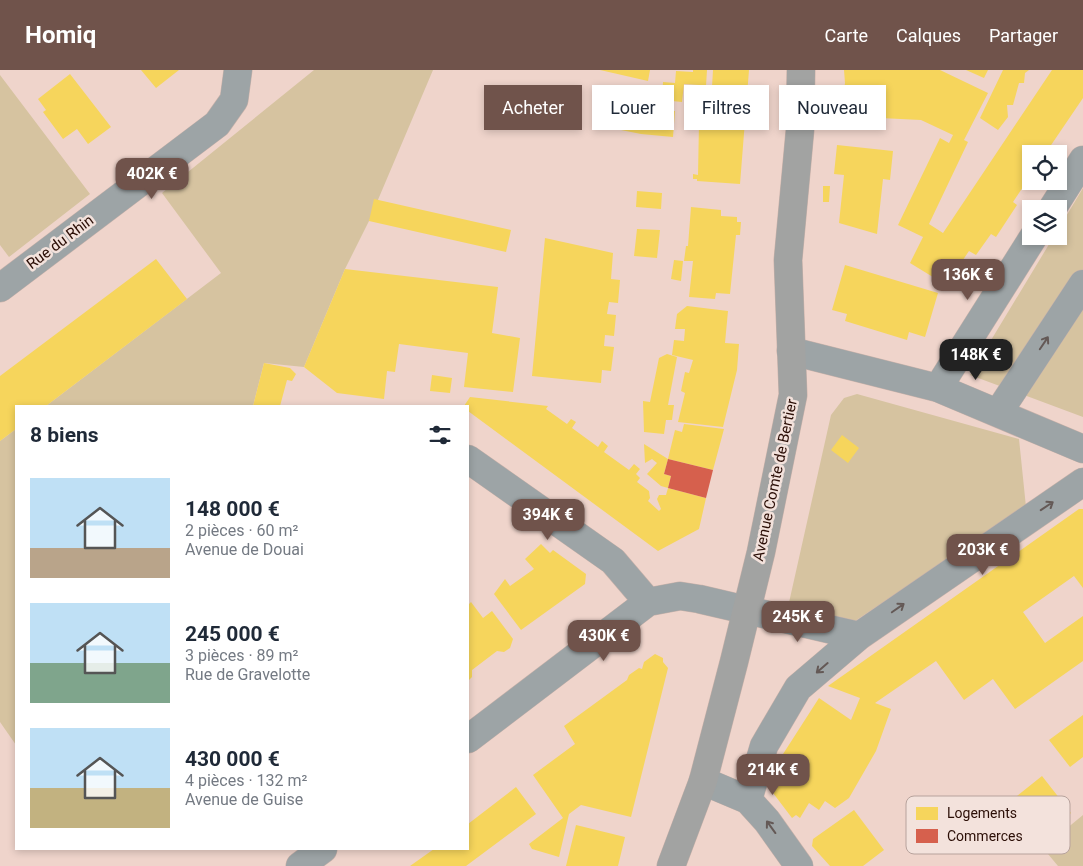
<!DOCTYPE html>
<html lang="fr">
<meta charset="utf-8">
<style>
body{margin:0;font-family:Roboto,sans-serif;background:#f6f6f7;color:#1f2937;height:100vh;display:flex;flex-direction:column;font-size:19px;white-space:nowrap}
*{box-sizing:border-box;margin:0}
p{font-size:16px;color:#747a83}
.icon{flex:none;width:28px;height:28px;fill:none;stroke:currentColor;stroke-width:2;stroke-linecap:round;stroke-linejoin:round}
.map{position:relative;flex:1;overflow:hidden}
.details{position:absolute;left:15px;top:335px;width:454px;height:445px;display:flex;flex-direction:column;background:#fff;border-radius:0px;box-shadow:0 2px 8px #0003}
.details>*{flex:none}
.hud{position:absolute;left:484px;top:15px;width:475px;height:45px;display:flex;gap:10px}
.buttons{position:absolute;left:1022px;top:75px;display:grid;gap:10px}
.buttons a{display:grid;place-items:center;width:45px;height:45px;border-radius:0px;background:#fff;box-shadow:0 2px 8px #0003;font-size:25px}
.price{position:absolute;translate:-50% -42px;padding:0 11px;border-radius:10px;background:#70534b;color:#fff;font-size:16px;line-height:32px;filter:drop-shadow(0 1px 2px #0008)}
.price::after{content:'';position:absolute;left:50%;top:30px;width:15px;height:11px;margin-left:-8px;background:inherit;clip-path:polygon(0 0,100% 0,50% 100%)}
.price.selected{background:#222;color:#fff}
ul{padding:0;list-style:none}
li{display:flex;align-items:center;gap:15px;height:125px;padding:0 15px}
li span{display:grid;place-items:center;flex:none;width:140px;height:100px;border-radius:0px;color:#555}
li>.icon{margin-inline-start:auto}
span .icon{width:60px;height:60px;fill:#fffc;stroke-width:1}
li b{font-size:21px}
h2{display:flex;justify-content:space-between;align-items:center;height:60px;padding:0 15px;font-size:21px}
.chip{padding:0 18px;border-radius:0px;background:#fff;box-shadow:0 2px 8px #0003;font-size:18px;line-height:45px}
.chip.selected{background:#70534b;color:#fff}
header{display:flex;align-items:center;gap:30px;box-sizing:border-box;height:70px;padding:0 25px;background:#70534b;color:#fff}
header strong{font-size:24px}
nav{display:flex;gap:28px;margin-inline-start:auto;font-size:18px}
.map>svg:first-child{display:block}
</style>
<header>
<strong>Homiq</strong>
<nav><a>Carte</a><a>Calques</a><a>Partager</a></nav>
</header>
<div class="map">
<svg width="1083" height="796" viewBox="0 0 1083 796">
<rect width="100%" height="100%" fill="#efd4cb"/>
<path fill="#d6c3a0" d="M314 0H433L369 151 345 199 304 297 264 293 253 336H46L221 203 162 123Z
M0 5 90 124 9 187 0 175Z
M1083 118V347L970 305 1054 166H1059V158Z
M857 324 1019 369 1026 437 855 551 788 537 831 345 844 328Z
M16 359V675L0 652V371Z
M1083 745V796H1058L1043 778Z"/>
<path fill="#f6d55c" d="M141 0H179L156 18Z
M600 0H650L648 11Z
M693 0H707L706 16 712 17 713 0H749L740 114 697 111V109H693V104L698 105 699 53H696L699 15 684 14 682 32 662 30 663 12 675 13 676 1 693 2Z
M844 0H940L988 23 964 70 968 72 929 154 943 163 1052 0H1083V28L1045 84H1031V105L1013 132 1017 135 996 167 991 164 976 185 969 181 946 215 910 193 923 167 898 155 940 68 949 73 953 65 921 50 840 46 845 13Z
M966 0H988L984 8Z
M1003 0H1029L1025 3 1024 13H1019L1013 35H1007L1008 47 998 60 980 48Z
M70 4 111 57 88 74 77 59 63 69 43 42 46 40 38 29Z
M612 32 644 39 675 41 673 67 641 64 606 57Z
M837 75 893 81 890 110 883 109 877 164 839 153 844 105 834 104Z
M823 116H830L829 132H823Z
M637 121 662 123 661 139 636 137Z
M374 129 511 160 506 182 369 151Z
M691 137 721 140V146L737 147V152H741L740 165H736L730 224 716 223 715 229 689 227 693 191H684L686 176H688Z
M637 159 660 160 657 188 634 186Z
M545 168 613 183 611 209 620 210 618 233 609 232 607 244 616 245 614 266 605 265 604 276 614 277 611 301 602 300 601 313 532 306Z
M156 189 187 229 46 336H16V359L0 371V306Z
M674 190 683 191 681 211 671 209Z
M845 195 938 223 925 267 909 262 907 270 845 251 847 244 832 240Z
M345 199 498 217 492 263 520 268 513 322 464 317 468 283 399 274 395 302 387 301 384 329 337 323 304 297Z
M687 236 728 241 725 273 739 274 737 300 723 357 678 352 685 323 681 321 685 302 689 303 693 290 672 285 674 270 684 271 685 259H675L677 244Z
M667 284 677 287 668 335H674L672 350H666L664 364 644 362 643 331 650 332 659 288Z
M264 293 290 298 296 304 292 311 287 310 280 336H253Z
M432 305 452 308 450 323 430 321Z
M470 327 548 336 546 339 567 354 571 349 576 352 572 358 598 377 602 371 608 376 604 382 629 400 634 394 640 399 636 404 640 408 637 412 649 421 650 428 648 431 659 441 661 439 657 429 659 425H666L668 418 706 428 699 459 658 481 468 341V336H464Z
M684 354 724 359 713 400 668 389 664 404 671 406 668 418 661 416 647 404 657 393 652 389 645 393 644 374 668 389 675 360 682 362Z
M842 365 859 378 848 393 831 380Z
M1079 439H1083V518L1074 506 1023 542 1045 573 1083 546V591L1015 639 993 609 964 630 936 591 875 633 891 639 876 681 849 728 835 738 825 731 819 740 809 733 800 748 796 745 792 748 767 715V709L819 628 851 650 860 628 828 616Z
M541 474 550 483 553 480 586 504 585 514 521 560 494 524 505 509 510 516 534 499 525 489Z
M471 532 483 548 492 541 513 569 510 578 504 582 497 581 472 600V607L468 611V535Z
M655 584 663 588V592L668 598 631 747 581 735 569 744 559 787 532 779 529 774 563 748 533 705 575 674 564 656 627 610 629 605 639 598 642 599 644 592Z
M1083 645V687L1070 697 1049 670Z
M1042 706 1071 743 1027 778 1010 758 1006 761 993 745Z
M516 717 536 744 466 796H410L434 779H468V754Z
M854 740 884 780 863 796H830L812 776 813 769Z
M576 755 625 767 618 796H566Z"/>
<path fill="#d6604d" d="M668 389 713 400 706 428 668 418 671 406 664 404Z"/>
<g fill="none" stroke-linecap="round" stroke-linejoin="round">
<g stroke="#c9b2aa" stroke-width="29">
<path id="minor" d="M1052 139 1083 90
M0 218 217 54 234 30 238 0
M791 281 938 318 1083 379
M938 318 1034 166
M998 343 1083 214
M468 389 613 491 648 532
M468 669 648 532 680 526 699 529 859 566
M703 711 748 730 767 751 799 796
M748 730 764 676 798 618 859 566 1083 412
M300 796 323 779"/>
</g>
<g stroke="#c9b2aa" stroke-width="29">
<path id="major" d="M671 796 703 711 734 592 761 482 793 325 788 190 800 60 801 0"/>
</g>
<use href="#minor" stroke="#9da4a6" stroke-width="28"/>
<use href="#major" stroke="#a2a3a2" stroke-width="28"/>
</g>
<defs><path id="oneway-shaft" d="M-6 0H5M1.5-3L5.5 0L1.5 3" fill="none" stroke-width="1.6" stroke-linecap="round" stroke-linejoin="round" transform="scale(1.25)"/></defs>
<g stroke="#645956">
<use href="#oneway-shaft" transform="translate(1044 273) rotate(-56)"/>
<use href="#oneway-shaft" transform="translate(1047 436) rotate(-34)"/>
<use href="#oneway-shaft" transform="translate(898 538) rotate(-35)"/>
<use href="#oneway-shaft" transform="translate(822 598) rotate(139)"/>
<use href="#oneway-shaft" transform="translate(771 757) rotate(-126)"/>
</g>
<g text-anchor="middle" stroke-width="5" stroke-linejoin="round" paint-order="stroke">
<g font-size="15" fill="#2b0e06" stroke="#f3e2dc">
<text transform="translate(60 172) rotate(-37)" y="5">Rue du Rhin</text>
<text transform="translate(775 410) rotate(-78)" y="5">Avenue Comte de Bertier</text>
</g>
</g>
<rect x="906" y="726" width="164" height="58" rx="8" fill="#f3e2dc" stroke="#b7a29c" stroke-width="1"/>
<rect x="916" y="737" width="22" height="13" fill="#f6d55c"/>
<rect x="916" y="759" width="22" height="14" fill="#d6604d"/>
<g font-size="14" fill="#2b0e06">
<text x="947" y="748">Logements</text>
<text x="947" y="771">Commerces</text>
</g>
</svg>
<div class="buttons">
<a><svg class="icon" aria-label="locate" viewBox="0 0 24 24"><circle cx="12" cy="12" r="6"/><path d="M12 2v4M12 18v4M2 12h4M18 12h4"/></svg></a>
<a><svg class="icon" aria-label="layers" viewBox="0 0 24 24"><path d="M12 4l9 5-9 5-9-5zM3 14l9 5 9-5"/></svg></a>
</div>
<b class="price" style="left:152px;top:130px">402K €</b>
<b class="price" style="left:968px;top:231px">136K €</b>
<b class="price selected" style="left:976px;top:311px">148K €</b>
<b class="price" style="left:548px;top:471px">394K €</b>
<b class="price" style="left:983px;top:506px">203K €</b>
<b class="price" style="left:798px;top:573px">245K €</b>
<b class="price" style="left:604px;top:592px">430K €</b>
<b class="price" style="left:773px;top:726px">214K €</b>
<div class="hud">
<a class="chip selected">Acheter</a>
<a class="chip">Louer</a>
<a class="chip">Filtres</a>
<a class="chip">Nouveau</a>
</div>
<section class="details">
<h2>8 biens<svg class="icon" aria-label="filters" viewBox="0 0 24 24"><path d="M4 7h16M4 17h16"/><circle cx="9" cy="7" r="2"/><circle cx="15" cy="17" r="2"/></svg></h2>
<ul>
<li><span style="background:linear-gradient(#bfe0f5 70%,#b9a48a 0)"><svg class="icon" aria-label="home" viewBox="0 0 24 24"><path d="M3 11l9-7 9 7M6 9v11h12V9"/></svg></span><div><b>148 000 €</b><p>2 pièces · 60 m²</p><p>Avenue de Douai</p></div></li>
<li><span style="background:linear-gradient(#bfe0f5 60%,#7fa58c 0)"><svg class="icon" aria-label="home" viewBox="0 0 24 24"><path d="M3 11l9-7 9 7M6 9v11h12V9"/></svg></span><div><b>245 000 €</b><p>3 pièces · 89 m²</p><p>Rue de Gravelotte</p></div></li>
<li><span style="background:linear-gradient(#bfe0f5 60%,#c2b280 0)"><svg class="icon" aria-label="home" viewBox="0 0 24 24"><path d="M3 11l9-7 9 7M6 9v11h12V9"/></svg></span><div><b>430 000 €</b><p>4 pièces · 132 m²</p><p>Avenue de Guise</p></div></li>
</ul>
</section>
</div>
